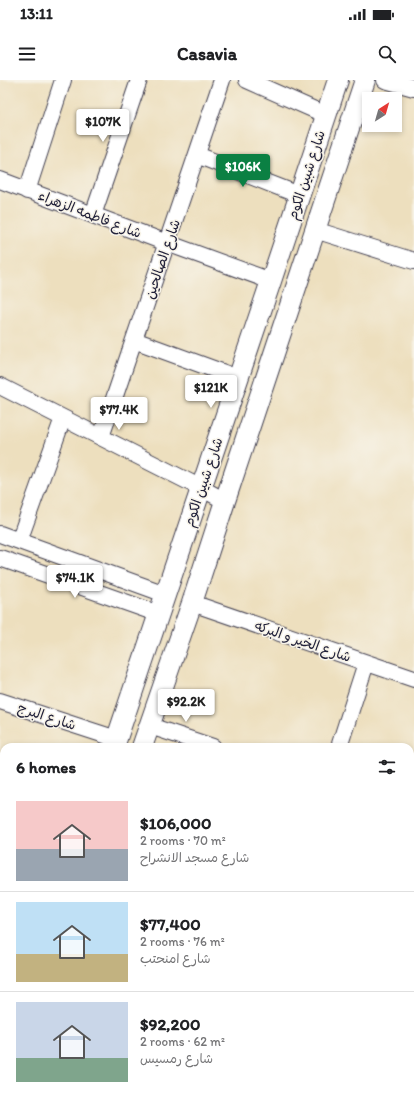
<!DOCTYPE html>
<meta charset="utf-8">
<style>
body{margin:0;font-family:Itim,"Playpen Sans Arabic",sans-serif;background:#f2f2f2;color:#202124;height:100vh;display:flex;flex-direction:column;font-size:15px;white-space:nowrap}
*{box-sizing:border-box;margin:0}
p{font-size:13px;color:#757577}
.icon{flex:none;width:22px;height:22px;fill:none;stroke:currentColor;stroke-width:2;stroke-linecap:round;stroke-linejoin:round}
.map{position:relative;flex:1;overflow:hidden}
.side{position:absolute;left:0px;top:663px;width:414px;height:356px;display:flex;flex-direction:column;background:#fff;border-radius:12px 12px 0 0;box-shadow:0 2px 6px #0003}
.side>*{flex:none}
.needle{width:26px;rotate:37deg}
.controls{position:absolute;left:362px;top:12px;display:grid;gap:8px}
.controls a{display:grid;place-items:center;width:40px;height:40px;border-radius:0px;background:#fff;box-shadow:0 2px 6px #0003;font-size:20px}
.price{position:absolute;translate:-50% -34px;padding:0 9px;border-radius:4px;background:#fff;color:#222;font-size:13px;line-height:26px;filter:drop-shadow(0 1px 2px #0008)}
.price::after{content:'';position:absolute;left:50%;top:24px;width:12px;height:9px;margin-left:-6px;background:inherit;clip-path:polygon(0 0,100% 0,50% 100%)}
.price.current{background:#0b8043;color:#fff}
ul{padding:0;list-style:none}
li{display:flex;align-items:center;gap:12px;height:100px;padding:0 16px}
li+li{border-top:1px solid #e0e0e0}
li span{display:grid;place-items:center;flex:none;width:112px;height:80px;border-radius:0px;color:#555}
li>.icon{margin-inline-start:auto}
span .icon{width:48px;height:48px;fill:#fffc;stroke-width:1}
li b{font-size:17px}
h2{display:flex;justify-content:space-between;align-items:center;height:48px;padding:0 16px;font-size:17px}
.status{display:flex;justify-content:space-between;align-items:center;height:28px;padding:0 20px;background:#fff;direction:ltr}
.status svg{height:11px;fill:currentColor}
header{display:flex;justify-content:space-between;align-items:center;height:52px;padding:0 16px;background:#fff;font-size:18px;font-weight:700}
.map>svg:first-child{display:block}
</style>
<div class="status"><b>13:11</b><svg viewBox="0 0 49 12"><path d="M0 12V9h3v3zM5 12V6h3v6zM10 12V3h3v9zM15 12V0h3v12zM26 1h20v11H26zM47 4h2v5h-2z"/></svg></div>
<header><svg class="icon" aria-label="menu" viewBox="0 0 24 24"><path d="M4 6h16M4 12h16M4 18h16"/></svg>Casavia<svg class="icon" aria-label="search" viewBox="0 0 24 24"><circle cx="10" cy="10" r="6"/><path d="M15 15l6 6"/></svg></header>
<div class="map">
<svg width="414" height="1019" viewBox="0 0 414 1019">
<rect width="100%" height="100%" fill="#f7f3e8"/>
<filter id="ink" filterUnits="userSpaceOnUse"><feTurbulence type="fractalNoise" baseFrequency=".025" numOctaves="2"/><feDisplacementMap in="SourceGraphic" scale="8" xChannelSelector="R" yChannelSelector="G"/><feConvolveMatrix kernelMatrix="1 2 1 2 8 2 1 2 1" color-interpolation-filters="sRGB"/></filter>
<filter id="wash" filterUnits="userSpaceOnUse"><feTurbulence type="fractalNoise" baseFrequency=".012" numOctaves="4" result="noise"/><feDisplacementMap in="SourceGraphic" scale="16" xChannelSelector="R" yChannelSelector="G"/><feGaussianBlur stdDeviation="0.9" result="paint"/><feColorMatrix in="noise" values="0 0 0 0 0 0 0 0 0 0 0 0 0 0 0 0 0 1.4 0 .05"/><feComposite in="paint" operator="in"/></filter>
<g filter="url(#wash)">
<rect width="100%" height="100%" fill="#eddfbe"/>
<path fill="#78ce92" stroke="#4d7866" d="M414 966V1004L410 1003V978Z
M163 1015H220L219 1019H162Z"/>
</g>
<g filter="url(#ink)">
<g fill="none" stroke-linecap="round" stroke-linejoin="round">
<g stroke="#403e4f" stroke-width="18">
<path id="minor" d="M247 0 326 35
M385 0 414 8
M197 75 299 115
M0 100 167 163 271 201
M27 111 63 0
M93 135 139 0
M315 150 414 181
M134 260 238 298
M0 306 201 408 225 421
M101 357 222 0
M0 454 165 514
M19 461 63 338
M0 478 159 534
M192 523 414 599
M0 621 117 659
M150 646 213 667
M339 667 366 583
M410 862 414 851
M160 1019 161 1015
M221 1019 223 1015"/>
</g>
<g stroke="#403e4f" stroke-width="22">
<path id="tertiary" d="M114 667 271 201 338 0
M142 667 192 523 225 421 365 0"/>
</g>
<g stroke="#403e4f" stroke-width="24">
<path id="primary" d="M0 891 4 893
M0 924 4 925
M276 1015 288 1019
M395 1015 407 1019
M13 1019 15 1015"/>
</g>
<use href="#minor" stroke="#fff" stroke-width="16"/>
<use href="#tertiary" stroke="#fff" stroke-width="20"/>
<use href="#primary" stroke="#fabe6e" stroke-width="22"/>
</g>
</g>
<g text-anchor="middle" stroke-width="3" stroke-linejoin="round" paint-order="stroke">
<g font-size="14" fill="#22223b" stroke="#f7f3e8">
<text transform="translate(306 95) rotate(-72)" y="5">شارع شبين الكوم</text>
<text transform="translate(90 134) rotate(21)" y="5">شارع فاطمه الزهراء</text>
<text transform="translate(162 179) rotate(-71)" y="5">شارع الصالحين</text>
<text transform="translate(203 402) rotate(-71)" y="5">شارع شبين الكوم</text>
<text transform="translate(303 561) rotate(19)" y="5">شارع الخير و البركه</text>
<text transform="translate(47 636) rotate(18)" y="5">شارع البرج</text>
</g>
</g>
</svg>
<div class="controls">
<a><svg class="needle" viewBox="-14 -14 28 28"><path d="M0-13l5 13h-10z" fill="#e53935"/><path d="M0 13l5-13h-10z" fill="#757577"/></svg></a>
</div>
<b class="price" style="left:103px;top:63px">$107K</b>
<b class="price current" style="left:243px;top:108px">$106K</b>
<b class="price" style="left:211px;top:329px">$121K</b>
<b class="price" style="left:119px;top:351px">$77.4K</b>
<b class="price" style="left:75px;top:519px">$74.1K</b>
<b class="price" style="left:186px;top:643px">$92.2K</b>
<section class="side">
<h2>6 homes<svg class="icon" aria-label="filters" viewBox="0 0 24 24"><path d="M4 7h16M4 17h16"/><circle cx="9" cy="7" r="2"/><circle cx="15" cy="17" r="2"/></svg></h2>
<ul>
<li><span style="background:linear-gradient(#f6c9c9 60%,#9aa5b1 0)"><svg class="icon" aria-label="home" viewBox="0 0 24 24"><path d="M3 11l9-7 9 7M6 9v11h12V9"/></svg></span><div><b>$106,000</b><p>2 rooms · 70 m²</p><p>شارع مسجد الانشراح</p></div></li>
<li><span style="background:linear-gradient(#bfe0f5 65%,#c2b280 0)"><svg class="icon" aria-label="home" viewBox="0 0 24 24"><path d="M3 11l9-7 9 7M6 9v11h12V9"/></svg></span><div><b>$77,400</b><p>2 rooms · 76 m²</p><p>شارع امنحتب</p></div></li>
<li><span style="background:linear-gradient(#c9d6e8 70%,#7fa58c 0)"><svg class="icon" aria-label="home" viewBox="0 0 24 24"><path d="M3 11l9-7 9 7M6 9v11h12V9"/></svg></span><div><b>$92,200</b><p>2 rooms · 62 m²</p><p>شارع رمسيس</p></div></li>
</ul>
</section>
</div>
